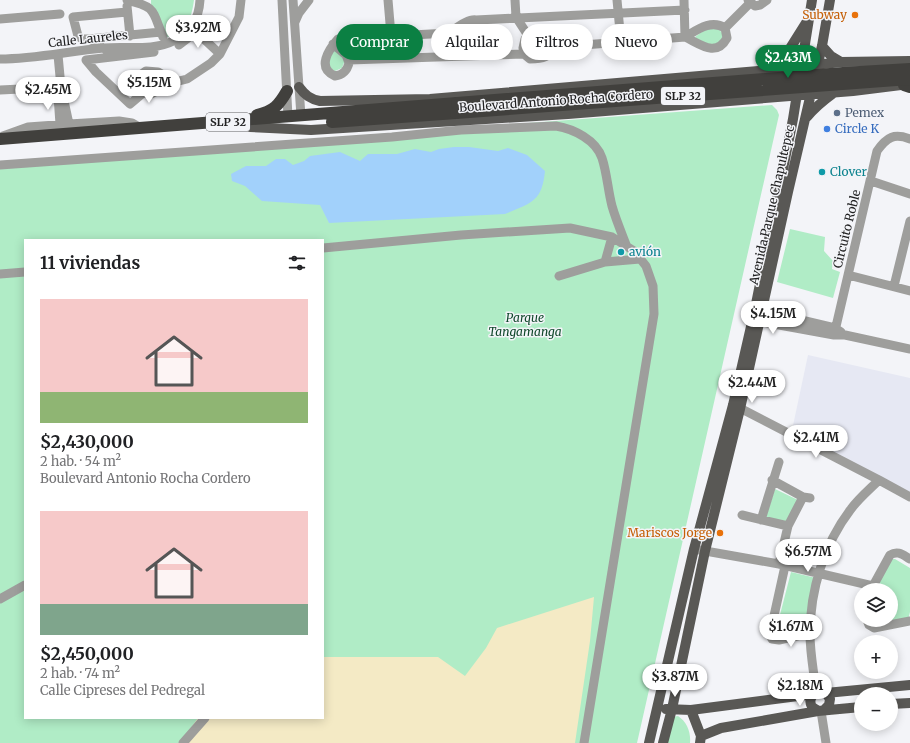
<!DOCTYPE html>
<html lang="es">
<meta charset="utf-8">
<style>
body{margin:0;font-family:Merriweather,serif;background:#f6f6f6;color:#202124;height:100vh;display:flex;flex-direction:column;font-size:15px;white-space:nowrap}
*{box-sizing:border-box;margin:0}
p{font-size:13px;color:#757577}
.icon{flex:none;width:22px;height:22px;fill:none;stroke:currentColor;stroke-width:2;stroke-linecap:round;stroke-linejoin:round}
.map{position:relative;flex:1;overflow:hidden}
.panel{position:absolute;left:24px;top:239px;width:300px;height:480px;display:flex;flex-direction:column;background:#fff;border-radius:0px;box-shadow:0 2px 10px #0003}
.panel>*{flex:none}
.hud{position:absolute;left:336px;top:24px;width:380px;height:36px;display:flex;gap:8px}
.fabs{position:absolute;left:854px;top:583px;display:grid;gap:8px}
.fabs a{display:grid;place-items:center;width:44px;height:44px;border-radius:50%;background:#fff;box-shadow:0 2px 10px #0003;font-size:20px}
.price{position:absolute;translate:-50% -34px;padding:0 9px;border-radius:14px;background:#fff;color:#222;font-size:13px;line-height:26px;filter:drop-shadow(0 1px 2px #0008)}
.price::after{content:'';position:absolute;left:50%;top:24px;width:12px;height:9px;margin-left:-6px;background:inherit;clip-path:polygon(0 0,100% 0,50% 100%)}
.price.active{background:#0b8043;color:#fff}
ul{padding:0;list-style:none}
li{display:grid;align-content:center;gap:8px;height:212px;padding:0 16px}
li span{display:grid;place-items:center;height:124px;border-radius:0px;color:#555}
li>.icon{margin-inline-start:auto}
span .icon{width:72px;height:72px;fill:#fffc;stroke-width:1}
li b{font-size:17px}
h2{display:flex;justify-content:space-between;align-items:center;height:48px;padding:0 16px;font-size:17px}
.chip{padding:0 14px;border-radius:18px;background:#fff;box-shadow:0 2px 10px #0003;font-size:14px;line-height:36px}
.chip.active{background:#0b8043;color:#fff}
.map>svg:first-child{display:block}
</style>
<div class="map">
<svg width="910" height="743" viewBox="0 0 910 743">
<rect width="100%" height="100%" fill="#f3f4f8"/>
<path fill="#e6e8f3" d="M808 355 910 378V498L791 435Z"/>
<path fill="#b0ecc6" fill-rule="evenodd" d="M151 0H194C191 22 186 31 165 38L151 6Z
M471 23 482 27 483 34 480 38 472 39 458 31Z
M712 28 719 29 722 33C723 40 720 42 713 45L700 42 695 37 703 31Z
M538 36 550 45C545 54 535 56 527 51L526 42Z
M333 47 345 60 342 68 335 71C324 64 330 58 333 47Z
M146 75 159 79 167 84C155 88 150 93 139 85L140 80Z
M772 105 777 110 779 115 637 743H0V162ZM25 240H323V718H25Z
M790 229 825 237 824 251 833 261 832 269 840 272 833 298 777 282Z
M775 489 798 500 784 525 765 520Z
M892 559H895L910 568V612L908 620 874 624 871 620H891V590H874Z
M791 572 816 578 808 632 774 638Z
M678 716C687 722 691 732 690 743H667L673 717Z"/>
<path fill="#f4eac5" d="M594 597 590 641 575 743H180L198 718H323V657H438L465 676 486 648 497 628Z"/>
<path fill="#a2d1fb" d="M454 147H469L498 151 508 148 527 155 545 171C542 202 531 203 505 214L329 223 320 205 262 201 245 186 232 181 231 174 246 166H266L276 159H285L293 165 304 161 310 156 340 152 360 161 368 154H397L415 149 431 152 439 149Z"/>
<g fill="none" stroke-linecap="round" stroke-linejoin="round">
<path stroke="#9e9e9c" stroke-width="9" d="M127 0C157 7 152 11 163 37
M282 0 288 117
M293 0 301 116
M388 0 391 35
M515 0 516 17 529 37
M617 0 621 42
M684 0 685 37
M748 0 755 6 760 5 767 0
M127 6 130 36
M0 19 60 14
M476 20 685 10
M295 22 299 13 309 0
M192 28 220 54
M725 28 750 3
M537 34 547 37 558 47C548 57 544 59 530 59L524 54 523 48 525 39Z
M89 39 161 32
M333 44 346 55 349 63C347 71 343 75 335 76 316 68 329 49 338 39L449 33 473 43 482 41 485 38 486 28C484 26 482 22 479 21 471 16 456 28 449 33
M179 45 196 32
M558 47 685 37C697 30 711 19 725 28L727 38C716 58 700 44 685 37
M58 55 61 87 69 124
M114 55 89 39H82L78 36 73 17 127 12
M0 59C35 59 69 51 104 48 124 46 155 51 173 41 191 32 199 19 200 0
M86 60 154 52
M86 60 96 72 130 104 143 93
M349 60 524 54
M175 82 158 72 146 71 135 79 136 87 139 90 143 93 151 94 175 82 187 79 211 63 220 54 239 17 241 0
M0 90 61 87
M60 90 58 96 60 124
M3 136 28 127 69 124 119 121 132 123 139 127
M0 165 392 137 461 130 556 126C574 129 596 140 602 158 607 173 608 191 612 206 616 220 622 234 627 247
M871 181 910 194
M323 248 461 235 570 228 612 237 634 251 646 266 653 286 654 314 584 743
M605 262 612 237
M0 274 25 272
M848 275 910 291
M559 276 605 262 640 259
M894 286 910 221
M755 309 835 328 841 332
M752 320 834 335H845L910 349
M834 335 877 151C887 137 894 133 910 139
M734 405 879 480 910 497
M772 480 803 497 810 498
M742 515 788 526
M761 520 779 462
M694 549 779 564 873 586
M779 564 788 526 803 497
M785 566 770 634 772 639 779 640 810 633
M873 590V586L890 555C898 550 903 555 910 559
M0 599 25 585
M867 620 869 625 874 628 910 621
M816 692C814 673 810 653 810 634 810 590 824 544 851 509 859 498 870 489 879 480
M821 711 826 743
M183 743 205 718"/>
<path stroke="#595855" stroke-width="10" d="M822 46 831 56 841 62
M770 70 789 50 806 23
M299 87C305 95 310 99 320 101L430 99 770 70 841 62 910 61
M807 117C815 107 824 100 835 92
M250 127 311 130 568 114 853 91 901 85
M826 693 910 685
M891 704 910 703
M666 709 691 710 813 694
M691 710 701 736 700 743
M818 711 812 707C808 700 812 693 820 691L826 693 830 699 829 705 824 710
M701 736 721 728 818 711 861 707
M649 743 694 549 733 405 755 309 793 119 812 0
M663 743 672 709 705 551 740 409 788 192 822 46 830 0"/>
<path stroke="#41403d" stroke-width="12" d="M904 85 910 87
M257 115C274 111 279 105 287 91
M332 122 456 113
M0 139 457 103"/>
<path stroke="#41403d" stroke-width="12" d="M457 103 843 73 910 69
M456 113 910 79"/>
</g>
<g fill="#e8710a" stroke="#f3f4f8" stroke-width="1.5">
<circle cx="855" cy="15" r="4"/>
<circle cx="720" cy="533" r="4"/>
</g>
<circle fill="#5c6f8a" stroke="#f3f4f8" stroke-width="1.5" cx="837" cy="113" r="4"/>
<circle fill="#3f7fe0" stroke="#f3f4f8" stroke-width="1.5" cx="827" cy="129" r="4"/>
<g fill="#0f9aa8" stroke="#f3f4f8" stroke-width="1.5">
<circle cx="822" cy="172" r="4"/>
<circle cx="621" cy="252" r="4"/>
</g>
<g text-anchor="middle" stroke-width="3" stroke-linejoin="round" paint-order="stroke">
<g fill="#f3f4f8" stroke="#606062" stroke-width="1">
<rect x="661" y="87" width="44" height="18" rx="3"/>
<rect x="206" y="113" width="44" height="18" rx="3"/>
</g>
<g font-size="11" font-weight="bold" fill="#212122">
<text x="683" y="100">SLP 32</text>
<text x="228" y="126">SLP 32</text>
</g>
<g font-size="12" fill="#c56008" stroke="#f3f4f8" text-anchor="end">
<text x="847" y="19">Subway</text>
<text x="712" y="537">Mariscos Jorge</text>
</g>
<g font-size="12" fill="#212122" stroke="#f3f4f8">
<text transform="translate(88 39) rotate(-6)" y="4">Calle Laureles</text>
<text transform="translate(556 101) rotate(-4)" y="4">Boulevard Antonio Rocha Cordero</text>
<text transform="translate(772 205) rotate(-77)" y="4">Avenida Parque Chapultepec</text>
<text transform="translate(847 229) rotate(-76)" y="4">Circuito Roble</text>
</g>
<g font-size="12" fill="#4e5e75" stroke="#f3f4f8" text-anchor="start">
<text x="845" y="117">Pemex</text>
</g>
<g font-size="12" fill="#366cbe" stroke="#f3f4f8" text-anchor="start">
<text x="835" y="133">Circle K</text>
</g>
<g font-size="12" fill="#0d838f" stroke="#f3f4f8" text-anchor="start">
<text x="830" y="176">Clover</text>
<text x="629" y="256">avión</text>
</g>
<g font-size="12" font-style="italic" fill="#10482b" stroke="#f3f4f8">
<text x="525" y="322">Parque<tspan x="525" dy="14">Tangamanga</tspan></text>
</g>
</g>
</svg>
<div class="fabs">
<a><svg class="icon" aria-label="layers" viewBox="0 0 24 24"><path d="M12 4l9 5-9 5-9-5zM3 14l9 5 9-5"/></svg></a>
<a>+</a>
<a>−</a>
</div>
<b class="price" style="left:198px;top:49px">$3.92M</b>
<b class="price active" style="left:788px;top:79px">$2.43M</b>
<b class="price" style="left:149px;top:104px">$5.15M</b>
<b class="price" style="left:48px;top:111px">$2.45M</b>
<b class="price" style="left:773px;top:335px">$4.15M</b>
<b class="price" style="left:752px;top:404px">$2.44M</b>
<b class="price" style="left:816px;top:459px">$2.41M</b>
<b class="price" style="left:808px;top:573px">$6.57M</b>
<b class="price" style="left:791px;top:648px">$1.67M</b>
<b class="price" style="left:675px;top:698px">$3.87M</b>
<b class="price" style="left:800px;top:707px">$2.18M</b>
<div class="hud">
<a class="chip active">Comprar</a>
<a class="chip">Alquilar</a>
<a class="chip">Filtros</a>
<a class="chip">Nuevo</a>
</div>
<section class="panel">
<h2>11 viviendas<svg class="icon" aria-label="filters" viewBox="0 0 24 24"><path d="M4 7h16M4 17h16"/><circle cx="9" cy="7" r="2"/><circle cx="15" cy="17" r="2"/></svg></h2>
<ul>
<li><span style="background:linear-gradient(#f6c9c9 75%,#8fb573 0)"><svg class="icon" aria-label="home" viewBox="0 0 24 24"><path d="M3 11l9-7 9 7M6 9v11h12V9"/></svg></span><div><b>$2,430,000</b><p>2 hab. · 54 m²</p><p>Boulevard Antonio Rocha Cordero</p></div></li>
<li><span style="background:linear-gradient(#f6c9c9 75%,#7fa58c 0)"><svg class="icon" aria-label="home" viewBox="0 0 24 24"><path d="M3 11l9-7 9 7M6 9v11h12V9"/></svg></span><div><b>$2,450,000</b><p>2 hab. · 74 m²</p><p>Calle Cipreses del Pedregal</p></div></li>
</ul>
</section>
</div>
